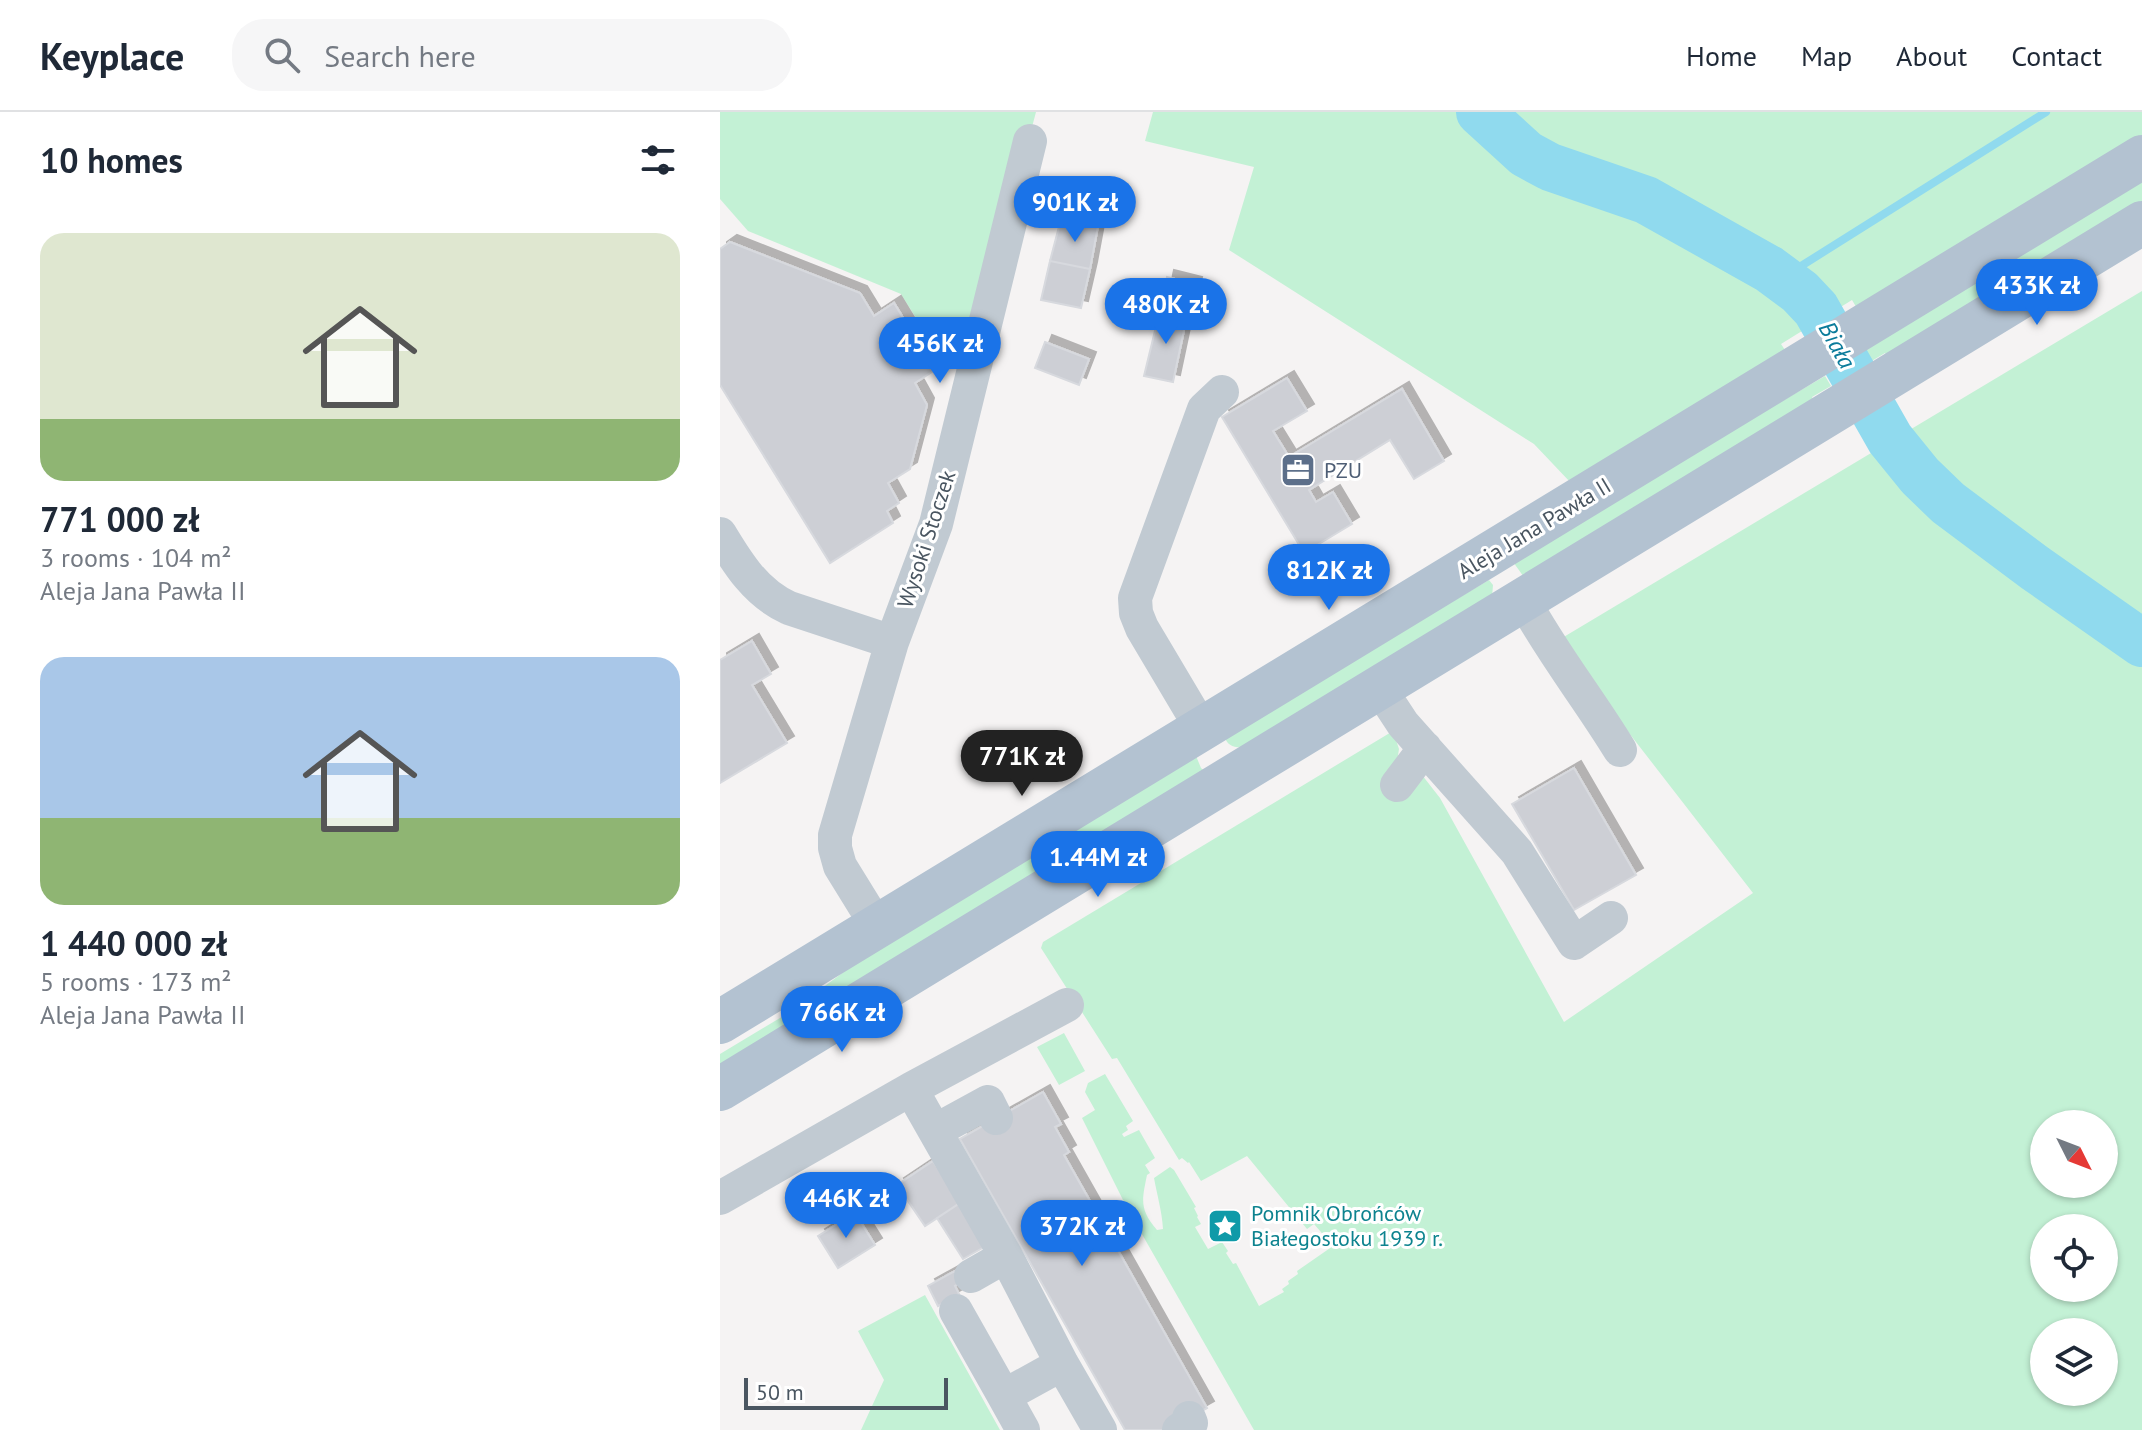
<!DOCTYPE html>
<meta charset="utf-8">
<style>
body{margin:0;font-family:"PT Sans",sans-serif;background:#f6f6f7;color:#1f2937;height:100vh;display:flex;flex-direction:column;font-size:30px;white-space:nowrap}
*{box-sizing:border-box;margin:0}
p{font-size:26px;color:#747a83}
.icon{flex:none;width:44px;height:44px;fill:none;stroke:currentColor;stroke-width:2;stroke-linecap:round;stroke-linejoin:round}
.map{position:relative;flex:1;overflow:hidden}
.side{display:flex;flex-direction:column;background:#fff;width:720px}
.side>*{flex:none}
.needle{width:52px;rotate:132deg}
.controls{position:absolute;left:1310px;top:998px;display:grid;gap:16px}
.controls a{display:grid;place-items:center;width:88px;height:88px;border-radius:50%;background:#fff;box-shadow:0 2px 6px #0004;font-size:40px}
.scale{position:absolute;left:24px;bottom:20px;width:204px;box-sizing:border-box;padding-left:8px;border:4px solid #4a5661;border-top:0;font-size:22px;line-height:28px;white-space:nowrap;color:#4a5661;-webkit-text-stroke:6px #fff;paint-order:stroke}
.price{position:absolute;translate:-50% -68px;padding:0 18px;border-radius:28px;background:#1a73e8;color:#fff;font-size:26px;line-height:52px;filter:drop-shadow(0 2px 4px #0008)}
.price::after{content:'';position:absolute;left:50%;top:48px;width:24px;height:18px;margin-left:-12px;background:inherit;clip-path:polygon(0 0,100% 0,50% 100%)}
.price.active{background:#222;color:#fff}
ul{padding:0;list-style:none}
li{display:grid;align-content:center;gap:16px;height:424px;padding:0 40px}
li span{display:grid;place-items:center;height:248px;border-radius:24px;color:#555}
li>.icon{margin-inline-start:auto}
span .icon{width:144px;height:144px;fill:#fffc;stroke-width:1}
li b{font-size:34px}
h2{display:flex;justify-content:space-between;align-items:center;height:96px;padding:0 40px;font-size:34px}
header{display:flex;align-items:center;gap:48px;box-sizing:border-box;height:112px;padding:0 40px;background:#fff;border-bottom:2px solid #e0e1e3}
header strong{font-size:38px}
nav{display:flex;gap:44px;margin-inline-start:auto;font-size:28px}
.search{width:560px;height:72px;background:#f6f6f7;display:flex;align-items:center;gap:20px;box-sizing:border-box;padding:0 28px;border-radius:32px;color:#747a83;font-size:30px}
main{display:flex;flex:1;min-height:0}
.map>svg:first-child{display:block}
</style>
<header>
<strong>Keyplace</strong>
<div class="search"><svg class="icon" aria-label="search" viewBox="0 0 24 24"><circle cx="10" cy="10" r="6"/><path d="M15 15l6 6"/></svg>Search here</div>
<nav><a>Home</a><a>Map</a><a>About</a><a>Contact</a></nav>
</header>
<main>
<section class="side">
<h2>10 homes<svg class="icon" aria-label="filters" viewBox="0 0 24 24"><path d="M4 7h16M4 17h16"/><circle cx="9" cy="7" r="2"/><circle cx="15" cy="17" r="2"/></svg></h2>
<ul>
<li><span style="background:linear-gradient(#dfe7d0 75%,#8fb573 0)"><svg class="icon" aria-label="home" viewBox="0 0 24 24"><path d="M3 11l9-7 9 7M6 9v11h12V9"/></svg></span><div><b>771 000 zł</b><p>3 rooms · 104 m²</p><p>Aleja Jana Pawła II</p></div></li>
<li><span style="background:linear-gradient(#a9c7e8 65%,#8fb573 0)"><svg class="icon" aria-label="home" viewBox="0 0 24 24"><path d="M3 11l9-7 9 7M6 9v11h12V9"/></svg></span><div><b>1 440 000 zł</b><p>5 rooms · 173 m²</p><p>Aleja Jana Pawła II</p></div></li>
</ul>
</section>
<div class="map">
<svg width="1422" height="1318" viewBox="0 0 1422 1318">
<defs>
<filter id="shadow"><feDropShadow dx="7" dy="-7" stdDeviation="0" flood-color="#0004"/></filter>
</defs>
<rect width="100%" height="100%" fill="#f5f3f3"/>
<path fill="#c3f1d5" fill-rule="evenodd" d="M0 0H316L247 260 226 254 181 182 28 119 0 87Z
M433 0H1422V26L1138 198 1132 188 1061 232 1067 241 851 371 814 332 509 138 534 55 425 29Z
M1422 63V94L1169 248 1165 241 1145 253 1138 243Z
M1422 179V1318H534L407 1096 362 1006 375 998 365 980 368 971 385 962 413 1009 406 1014 408 1018 402 1022 404 1025 419 1018 435 1046 425 1053 430 1061 427 1063C422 1088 419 1097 437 1118L443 1117C442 1099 437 1083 434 1066L450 1055 454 1058 476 1095 474 1096 478 1104 477 1105 481 1112 475 1115 488 1137 502 1130 508 1139 506 1141 513 1152 516 1151 539 1194 564 1180 562 1177 569 1172 568 1169 578 1162 577 1159 613 1134 594 1112 587 1117 527 1044 481 1069 469 1050 468 1051 462 1046 459 1048 397 946 392 947 321 836 323 830 673 619 679 637 676 656 702 663 720 686 844 910 1033 781 885 590 842 526ZM1324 1012H1384V1072H1324ZM1324 1116H1384V1176H1324ZM1324 1220H1384V1280H1324Z
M1105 264 1111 274 1092 285 1095 292 806 468 791 447Z
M769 468 773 473 772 485 526 635C515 636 507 635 504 623Z
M474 639 481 656 488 662 0 957V942L70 900 129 856Z
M344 921 365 959 339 973 317 935Z
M205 1183 280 1318H141L164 1268 138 1219Z"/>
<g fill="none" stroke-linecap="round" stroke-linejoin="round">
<path stroke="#90daee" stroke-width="8" d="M1062 166 1326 0"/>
<path stroke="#90daee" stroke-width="48" d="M760 0 806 42 830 55 926 88 1049 157 1080 180 1096 197 1170 327 1200 364 1228 391 1315 456 1422 531"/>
</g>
<path fill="#cdcfd5" stroke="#d7d9de" stroke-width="2" filter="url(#shadow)" d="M341 107 378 114 370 157 330 149Z
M10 130 140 181 154 204 174 191 215 258 195 271 207 293 190 357 168 371 179 391 167 399 173 411 110 451 0 273V137Z
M330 149 370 157 361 196 321 188Z
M447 165 475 172 467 204 440 198Z
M440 198 467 204 453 270 424 264Z
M325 230 369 247 359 273 315 256Z
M567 266 587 299 553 319 569 345 682 277 724 349 694 367 670 328 589 378 596 390 613 380 632 412 584 441 502 305Z
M32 529 51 562 32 573 67 631 0 671V548Z
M854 656 916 763 854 798 792 692Z
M323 980 341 1012 335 1015 349 1040 344 1043 487 1296 448 1318H405L240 1027Z
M213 1049 240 1091 205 1114 177 1073Z
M240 1091 266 1134 243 1147 217 1106Z
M135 1101 155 1133 118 1156 98 1124Z
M235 1159 242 1170 235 1174 239 1182 218 1194 208 1174Z"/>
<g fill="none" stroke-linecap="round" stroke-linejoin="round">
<path stroke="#c1cad2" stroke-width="34" d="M0 422C18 452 36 481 69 496L172 530
M804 489C832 541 869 587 900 638
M660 577 683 612 797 740 854 831 891 806
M482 617 422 516 416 501 415 486 484 297 502 280
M677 673 705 636
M157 814 120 754 115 736V723L172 530 216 412 310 29
M191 977 286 1144 342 1252 380 1318
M215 1019 268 990 276 1006
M0 1086 191 977 347 893
M251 1164 286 1144
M236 1199 284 1284
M303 1318 284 1284 342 1252
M459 1318 471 1311 469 1306"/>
<path stroke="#b3c2d1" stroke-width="44" d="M0 910 1422 45
M0 977 1422 111"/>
</g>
<defs>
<g id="office-square" transform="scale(1.8)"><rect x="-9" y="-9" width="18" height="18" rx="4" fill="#5c6f8a" stroke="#fff"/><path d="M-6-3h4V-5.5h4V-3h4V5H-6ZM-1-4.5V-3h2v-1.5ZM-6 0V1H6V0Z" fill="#fff"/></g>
<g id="sight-square" transform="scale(1.8)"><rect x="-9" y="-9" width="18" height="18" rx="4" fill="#0f9aa8" stroke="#fff"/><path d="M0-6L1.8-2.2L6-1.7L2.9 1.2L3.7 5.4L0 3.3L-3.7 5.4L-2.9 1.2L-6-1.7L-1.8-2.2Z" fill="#fff"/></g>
</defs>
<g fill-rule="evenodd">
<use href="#office-square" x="578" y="358"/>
<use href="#sight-square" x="505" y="1114"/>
</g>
<g text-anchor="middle" stroke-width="6" stroke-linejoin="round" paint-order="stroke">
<g font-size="22" fill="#4e5e75" stroke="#fff" text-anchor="start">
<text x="604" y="366">PZU</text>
</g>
<g font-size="22" fill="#4a5661" stroke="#fff">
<text transform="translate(814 416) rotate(-31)" y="8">Aleja Jana Pawła II</text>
<text transform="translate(206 427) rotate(-72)" y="8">Wysoki Stoczek</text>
</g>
<g font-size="22" fill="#0d838f" stroke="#fff" text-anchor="start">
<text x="531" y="1109">Pomnik Obrońców<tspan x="531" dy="25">Białegostoku 1939 r.</tspan></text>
</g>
<g font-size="24" font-style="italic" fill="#0c7c9b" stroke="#fff">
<text transform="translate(1117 233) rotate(61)" y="8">Biała</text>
</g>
</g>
</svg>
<div class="controls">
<a><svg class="needle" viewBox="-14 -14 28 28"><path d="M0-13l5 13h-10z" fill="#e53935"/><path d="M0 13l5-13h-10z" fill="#747a83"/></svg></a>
<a><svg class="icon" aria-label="locate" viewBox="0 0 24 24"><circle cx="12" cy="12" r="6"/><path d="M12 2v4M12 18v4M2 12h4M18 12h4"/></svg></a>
<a><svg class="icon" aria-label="layers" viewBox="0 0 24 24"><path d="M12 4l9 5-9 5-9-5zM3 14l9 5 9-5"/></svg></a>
</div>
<div class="scale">50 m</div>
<b class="price" style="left:355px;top:132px">901K zł</b>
<b class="price" style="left:1317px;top:215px">433K zł</b>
<b class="price" style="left:446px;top:234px">480K zł</b>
<b class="price" style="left:220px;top:273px">456K zł</b>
<b class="price" style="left:609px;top:500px">812K zł</b>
<b class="price active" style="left:302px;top:686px">771K zł</b>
<b class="price" style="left:378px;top:787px">1.44M zł</b>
<b class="price" style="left:122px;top:942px">766K zł</b>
<b class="price" style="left:126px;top:1128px">446K zł</b>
<b class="price" style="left:362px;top:1156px">372K zł</b>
</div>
</main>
